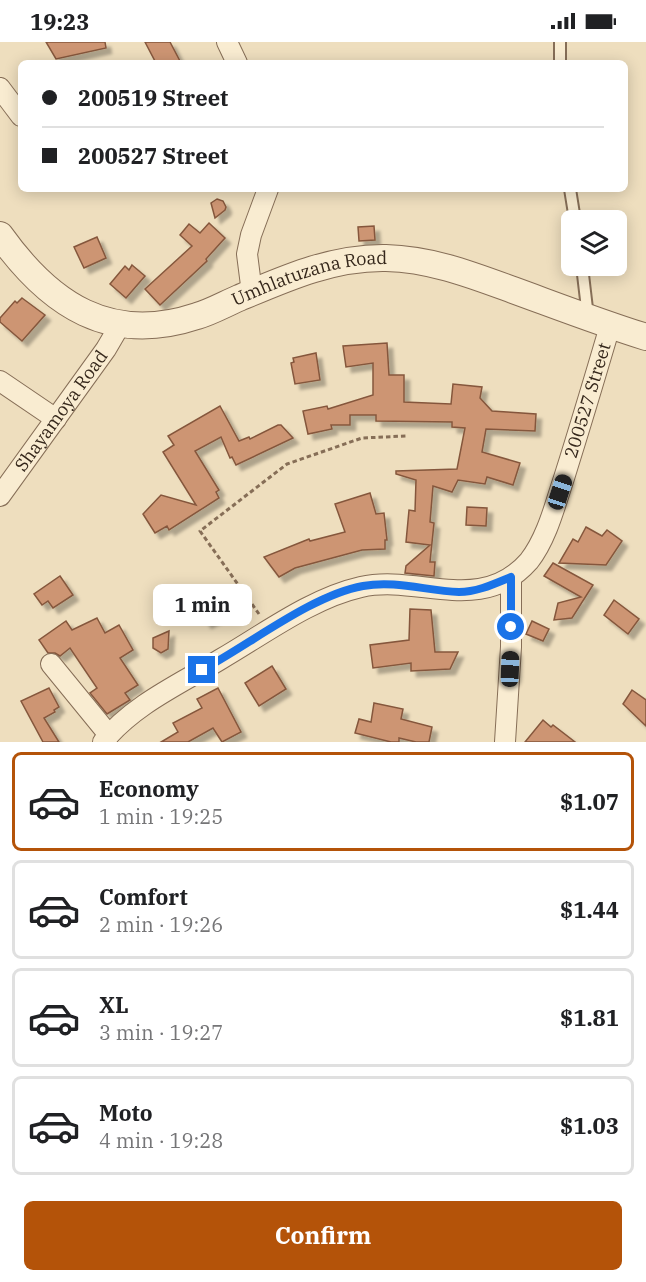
<!DOCTYPE html>
<html lang="en">
<head>
<meta charset="utf-8">
<style>
	body { margin:0; font-family:"IBM Plex Serif",serif; background:#f6f6f6; color:#202124; height:100vh; display:flex; flex-direction:column; font-size:22px; white-space:nowrap }
	* { box-sizing:border-box; margin:0 }
	p { font-size:20px; color:#757577 }
	.icon { flex:none; width:33px; height:33px; fill:none; stroke:currentColor; stroke-width:2; stroke-linecap:round; stroke-linejoin:round }
	.map { position:relative; height:700px; overflow:hidden }
	.side { display:flex; flex-direction:column; background:#fff; flex:1 }
	.side>* { flex:none }
	.hud { position:absolute; left:18px; top:18px; width:610px; height:132px; border-radius:9px; box-shadow:0 3px 15px #0003; display:grid; align-content:center; height:132px; padding:0 24px; background:#fff }
	.tools { position:absolute; left:561px; top:168px; display:grid; gap:12px }
	.tools a { display:grid; place-items:center; width:66px; height:66px; border-radius:9px; background:#fff; box-shadow:0 3px 15px #0003; font-size:30px }
	.end { position:absolute; width:27px; height:27px; margin:-14px; border:8px solid #1a73e8; background:#fff; box-shadow:0 0 0 3px #fff }
	.from { border-radius:50% }
	.bubble { position:absolute; height:42px; border-radius:9px; background:#fff; box-shadow:0 3px 15px #0003; font-size:20px; font-weight:800; line-height:42px; text-align:center }
	.car { position:absolute; width:18px; height:36px; margin:-18px -9px; border-radius:8px; box-shadow:0 0 4px 2px #0007; background:linear-gradient(#222 24%,#8ab4d8 0 40%,#222 0 76%,#8ab4d8 0 86%,#222 0) }
	.hud b { display:flex; align-items:center; gap:21px; height:57px; font-size:22px }
	.hud b+b { border-top:2px solid #e0e0e0 }
	.hud i { width:15px; height:15px; background:#202124 }
	ul { padding:10px 0 0; list-style:none }
	li { display:flex; align-items:center; gap:18px; height:99px; margin:0 12px 9px; padding:0 12px; border:3px solid #e0e0e0; border-radius:9px }
	li div { flex:1 }
	li b { display:block; font-size:22px }
	li em { font-style:normal; font-weight:800 }
	li.on { border-color:#b45309 }
	li>.icon { width:54px; height:54px; stroke-width:1.5 }
	.cta { display:flex; gap:12px; margin-top:auto; padding:12px 24px }
	.cta a { flex:1; height:69px; border-radius:9px; background:#b45309; color:#fff; font-size:24px; font-weight:800; line-height:69px; text-align:center }
	.status { display:flex; justify-content:space-between; align-items:center; height:42px; padding:0 30px; background:#fff; direction:ltr }
	.status svg { height:16px; fill:currentColor }
	.map>svg:first-child { display:block }
	.building { fill:#cd9573; stroke:#85573c; stroke-width:1.5; filter:url(#shadow) }
	.lines { fill:none; stroke-linecap:round; stroke-linejoin:round }
	.service-casing { stroke:#866e57; stroke-width:14 }
	.minor-casing { stroke:#866e57; stroke-width:22 }
	.tertiary-casing { stroke:#866e57; stroke-width:28 }
	.path { stroke:#866e57; stroke-width:3; stroke-dasharray:4.5 3; stroke-linecap:butt }
	.service { stroke:#f9ecd1; stroke-width:10 }
	.minor { stroke:#f9ecd1; stroke-width:20 }
	.tertiary { stroke:#f9ecd1; stroke-width:26 }
	.route { stroke:#1a73e8; stroke-width:8 }
	.labels { text-anchor:middle; stroke-width:4.5; stroke-linejoin:round; paint-order:stroke }
	.street-label { font-size:18px; fill:#35271b; stroke:#f5e9cd }
</style>
</head>
<body>
<div class="status"><b>19:23</b><svg viewBox="0 0 49 12"><path d="M0 12V9h3v3zM5 12V6h3v6zM10 12V3h3v9zM15 12V0h3v12zM26 1h20v11H26zM47 4h2v5h-2z"/></svg></div>
<div class="map">
<svg width="646" height="700" viewBox="0 0 646 700">
	<defs>
		<filter id="shadow"><feDropShadow dx="5.5" dy="5.5" stdDeviation="1.5" flood-color="#0004"/></filter>
	</defs>
	<rect width="100%" height="100%" fill="#eedebe"/>
	<g class="building">
		<path d="M46,0H105L106,6L56,17Z"/>
		<path d="M145,0H170L181,21H156Z"/>
		<path d="M217,157L223,159L226,165L225,168L215,176L211,161Z"/>
		<path d="M209,181L225,196L206,217L207,219L160,263L145,247L192,204L180,193L189,182L200,191Z"/>
		<path d="M374,184L375,198L359,199L358,185Z"/>
		<path d="M97,195L106,216L84,226L74,205Z"/>
		<path d="M132,223L145,234L126,256L110,242L125,224L129,228Z"/>
		<path d="M22,256L45,273L22,299L0,280V276L15,259L17,261Z"/>
		<path d="M387,301L389,333H404V360L451,362L453,342L482,345L480,356L492,369L536,372L535,389L486,387L482,410L520,421L513,443L487,435L485,442L458,438L452,450L433,444L430,480L434,481L430,520H435L434,534L405,531L406,524L430,503L406,500L409,468L415,469L416,438L396,432V429L457,427L465,386L452,385V380L376,379V373H350V383H331L332,387L308,392L303,369L327,364L328,367L373,353V321L346,325L343,304Z"/>
		<path d="M316,311L320,338L295,342L291,321L294,320L293,316Z"/>
		<path d="M220,364L239,399L249,395L250,397L278,383H281L293,396L236,423L232,415L230,416L221,395L195,409L219,448L216,450L219,456L169,488L167,484L155,491L143,472L161,453L196,463L163,410L174,403L168,394Z"/>
		<path d="M370,451L376,472L384,471L387,498H385V507L362,508L295,526L279,535L264,515L309,497L310,499L345,490L335,462Z"/>
		<path d="M467,465L487,466L486,484L466,483Z"/>
		<path d="M586,485L602,494L607,488L622,499L606,523L559,521L573,497L578,500Z"/>
		<path d="M553,521L593,543L572,576L554,578L558,561L581,555L544,534Z"/>
		<path d="M60,534L73,553L53,566L48,559L42,563L34,552Z"/>
		<path d="M214,556L223,572L206,581L197,566Z"/>
		<path d="M614,558L639,577L628,592L604,573Z"/>
		<path d="M410,567L431,568L435,610H458L450,627L411,629V621L373,626L370,603L409,598Z"/>
		<path d="M97,576L105,591L119,583L133,608L120,616L138,643L125,651L130,658L107,672L90,651L97,646L70,606L60,614L55,611H48L39,598L66,579L72,588Z"/>
		<path d="M532,579L549,587L543,599L526,592Z"/>
		<path d="M169,589L168,607L161,611L153,606V596Z"/>
		<path d="M272,624L286,647L259,664L245,641Z"/>
		<path d="M49,646L59,665L54,668L55,670L44,676L59,700H43L21,659Z"/>
		<path d="M218,646L241,690L222,700L213,686L188,700H161L178,690L173,681L202,666L197,657Z"/>
		<path d="M632,648L646,658V684L623,662Z"/>
		<path d="M374,661L403,667L401,677L432,685L429,700H416L399,696V700H391L355,691L359,677L371,680Z"/>
		<path d="M543,678L551,685L553,683L575,700H525Z"/>
	</g>
	<g class="lines">
		<g class="service-casing">
			<g id="service">
				<path d="M560,0V21"/>
				<path d="M570,147L575,178"/>
				<path d="M582,224L588,275"/>
			</g>
		</g>
		<g class="minor-casing">
			<g id="minor">
				<path d="M227,0L237,21"/>
				<path d="M0,46L21,74"/>
				<path d="M252,251L247,212L251,193L268,147"/>
				<path d="M0,339L56,377"/>
				<path id="s1" d="M0,454L106,307L120,283"/>
				<path d="M51,622L109,693"/>
				<path id="s2" d="M103,700C134,662 180,642 221,617C264,592 312,556 361,545C419,532 481,574 529,519C547,496 555,463 564,436C580,385 595,335 610,284"/>
				<path d="M505,700L511,605V535"/>
			</g>
		</g>
		<g class="tertiary-casing">
			<g id="tertiary">
				<path id="s3" d="M0,193C50,263 110,303 197,274C211,270 225,262 239,256C286,236 333,215 386,216C431,217 472,233 513,248C557,264 601,281 646,295"/>
			</g>
		</g>
		<path class="path" d="M259,572L200,489L287,422L362,396L406,394"/>
		<use href="#service" class="service"/>
		<use href="#minor" class="minor"/>
		<use href="#tertiary" class="tertiary"/>
	</g>
	<g class="lines">
		<path class="route" d="M202,628C249,603 312,553 363,544C396,538 427,549 459,550C477,550 494,542 511,535V585"/>
	</g>
	<g class="labels">
		<g class="street-label">
			<text dy="6" stroke="none"><textPath href="#s3" startOffset="351">Umhlatuzana Road</textPath></text>
			<text dy="6" stroke="none"><textPath href="#s2" startOffset="652">200527 Street</textPath></text>
			<text dy="6" stroke="none"><textPath href="#s1" startOffset="105">Shayamoya Road</textPath></text>
		</g>
	</g>
</svg>
<div class="tools">
<a><svg class="icon" aria-label="layers" viewBox="0 0 24 24"><path d="M12 4l9 5-9 5-9-5zM3 14l9 5 9-5"/></svg></a>
</div>
<i class="end from" style="left:511px;top:585px"></i>
<i class="end" style="left:202px;top:628px"></i>
<div class="bubble" style="left:153px;top:542px;width:99px">1 min</div>
<i class="car" style="left:560px;top:450px;rotate:18deg"></i>
<i class="car" style="left:510px;top:627px;rotate:2deg"></i>
<div class="hud">
<b><i class="from"></i>200519 Street</b>
<b><i></i>200527 Street</b>
</div>
</div>
<section class="side">
<ul>
<li class="on"><svg class="icon" aria-label="car" viewBox="0 0 24 24"><path d="M5 17H2v-5l4-1 3-4h7l3 4 3 1v5h-3M9 17h6M6 11h13"/><circle cx="7" cy="17" r="2"/><circle cx="17" cy="17" r="2"/></svg><div><b>Economy</b><p>1 min · 19:25</p></div><em>$1.07</em></li>
<li><svg class="icon" aria-label="car" viewBox="0 0 24 24"><path d="M5 17H2v-5l4-1 3-4h7l3 4 3 1v5h-3M9 17h6M6 11h13"/><circle cx="7" cy="17" r="2"/><circle cx="17" cy="17" r="2"/></svg><div><b>Comfort</b><p>2 min · 19:26</p></div><em>$1.44</em></li>
<li><svg class="icon" aria-label="car" viewBox="0 0 24 24"><path d="M5 17H2v-5l4-1 3-4h7l3 4 3 1v5h-3M9 17h6M6 11h13"/><circle cx="7" cy="17" r="2"/><circle cx="17" cy="17" r="2"/></svg><div><b>XL</b><p>3 min · 19:27</p></div><em>$1.81</em></li>
<li><svg class="icon" aria-label="car" viewBox="0 0 24 24"><path d="M5 17H2v-5l4-1 3-4h7l3 4 3 1v5h-3M9 17h6M6 11h13"/><circle cx="7" cy="17" r="2"/><circle cx="17" cy="17" r="2"/></svg><div><b>Moto</b><p>4 min · 19:28</p></div><em>$1.03</em></li>
</ul>
<div class="cta"><a>Confirm</a></div>
</section>
</body>
</html>
